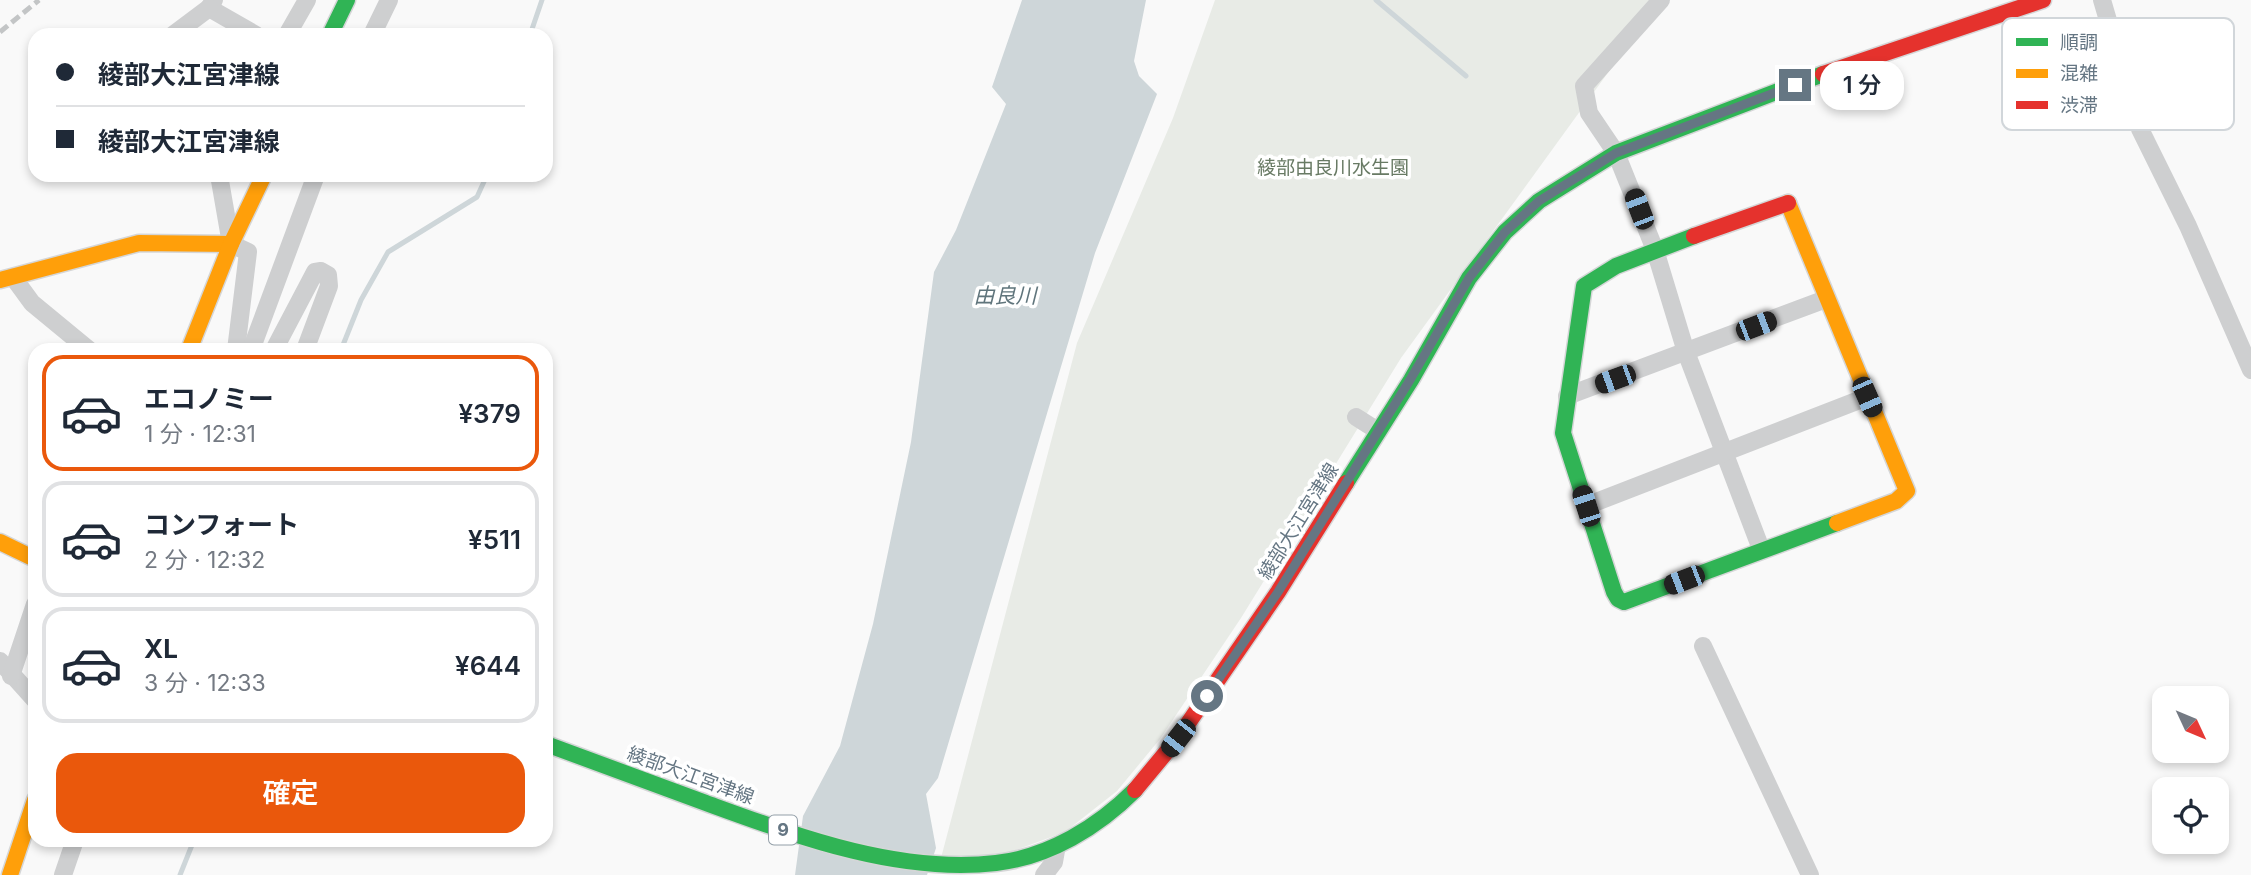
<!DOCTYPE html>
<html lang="ja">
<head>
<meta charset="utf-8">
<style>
	body { margin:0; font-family:Inter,"Noto Sans JP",sans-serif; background:#f2f2f3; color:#1f2937; height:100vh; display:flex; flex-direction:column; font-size:26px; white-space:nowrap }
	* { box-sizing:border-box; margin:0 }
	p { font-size:23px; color:#747a83 }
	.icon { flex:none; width:38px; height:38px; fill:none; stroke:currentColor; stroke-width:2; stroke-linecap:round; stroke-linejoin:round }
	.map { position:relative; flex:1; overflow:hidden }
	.drawer { position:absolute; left:28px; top:343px; width:525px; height:504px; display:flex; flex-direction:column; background:#fff; border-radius:21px; box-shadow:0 4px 10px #0003 }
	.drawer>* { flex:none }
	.guide { position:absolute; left:28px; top:28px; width:525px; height:154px; border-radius:21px; box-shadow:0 4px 10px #0003; display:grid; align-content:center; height:154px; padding:0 28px; background:#fff }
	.needle { width:46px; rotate:134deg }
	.buttons { position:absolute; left:2152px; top:686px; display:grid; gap:14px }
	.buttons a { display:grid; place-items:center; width:77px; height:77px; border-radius:14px; background:#fff; box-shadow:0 4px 10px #0003; font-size:35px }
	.end { position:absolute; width:32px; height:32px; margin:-16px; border:9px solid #657683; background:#fff; box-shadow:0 0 0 4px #fff }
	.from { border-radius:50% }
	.bubble { position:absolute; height:49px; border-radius:21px; background:#fff; box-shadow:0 4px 10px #0003; font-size:23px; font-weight:600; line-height:49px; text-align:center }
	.car { position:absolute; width:21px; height:42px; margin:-21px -10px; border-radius:9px; box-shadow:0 0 5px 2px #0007; background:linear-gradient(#222 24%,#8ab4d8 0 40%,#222 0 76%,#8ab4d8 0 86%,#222 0) }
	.guide b { display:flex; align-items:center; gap:24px; height:66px; font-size:26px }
	.guide b+b { border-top:2px solid #e0e1e3 }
	.guide i { width:18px; height:18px; background:#1f2937 }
	ul { padding:12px 0 0; list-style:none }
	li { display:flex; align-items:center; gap:21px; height:116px; margin:0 14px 10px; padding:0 14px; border:4px solid #e0e1e3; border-radius:21px }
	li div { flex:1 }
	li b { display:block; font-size:26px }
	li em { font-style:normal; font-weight:600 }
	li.selected { border-color:#ea580c }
	li>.icon { width:63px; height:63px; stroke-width:1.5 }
	.primary-button { display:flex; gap:14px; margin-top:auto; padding:14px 28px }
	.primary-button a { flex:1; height:80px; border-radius:21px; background:#ea580c; color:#fff; font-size:28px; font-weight:600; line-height:80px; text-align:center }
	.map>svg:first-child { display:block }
	.green { fill:#e8ebe6 }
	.water { fill:#ced6d9 }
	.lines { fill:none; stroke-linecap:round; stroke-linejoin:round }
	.stream { stroke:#ced6d9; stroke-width:5 }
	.fast-casing { stroke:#d5d6d7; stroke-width:19 }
	.slow-casing { stroke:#d5d6d7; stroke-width:19 }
	.jam-casing { stroke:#d5d6d7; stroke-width:19 }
	.street { stroke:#cecfd0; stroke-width:18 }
	.fast { stroke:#30b455; stroke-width:16 }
	.slow { stroke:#ff9f0a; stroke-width:16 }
	.jam { stroke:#e5322d; stroke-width:16 }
	.rail { stroke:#c3c5c6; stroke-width:5; stroke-dasharray:10 5; stroke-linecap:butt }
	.route { stroke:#657683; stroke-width:9 }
	.labels { text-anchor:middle; stroke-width:7; stroke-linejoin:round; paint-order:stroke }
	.shield { fill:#fff; stroke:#939fa8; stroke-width:2 }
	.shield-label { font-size:18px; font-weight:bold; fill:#657683 }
	.park-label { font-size:19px; fill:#687a64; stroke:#fff }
	.street-label { font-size:19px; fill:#657683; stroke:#fff }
	.water-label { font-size:21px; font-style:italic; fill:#60757c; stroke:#fff }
	.key { fill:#fff; stroke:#d1d6da; stroke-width:2 }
	.key-label { font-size:19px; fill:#657683 }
</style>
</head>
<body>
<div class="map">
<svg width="2251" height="875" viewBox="0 0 2251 875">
	<rect width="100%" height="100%" fill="#f9f9f9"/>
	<path class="green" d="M1215,0H1669L1636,34L1401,358L1241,618L1160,739L1117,791L1065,832L1002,855L941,858L1077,343L1173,118Z"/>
	<path class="water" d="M1022,0H1146L1134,61L1139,76L1157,94L1095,253L938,778L926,794L936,848L927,875H795L803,816L840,746L873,624L911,442L934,272L956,230L1006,104L992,87Z"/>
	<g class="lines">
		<g class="stream">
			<path d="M1376,0L1466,76"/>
			<path d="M530,35L542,0"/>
			<path d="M341,350L361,300L388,252L477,197L487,175"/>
			<path d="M180,875L194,840"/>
		</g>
		<g class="fast-casing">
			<g id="fast">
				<path d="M330,35L347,0"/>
				<path d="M1694,236L1616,266L1584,286L1563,433L1614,592L1618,599L1624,602L1837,523"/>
				<path d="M1346,483L1411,380L1469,278L1505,232L1539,201L1616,153L1823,74"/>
				<path d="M546,744C599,764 653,783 706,803C797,836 897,874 996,863C1049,857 1098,827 1135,790"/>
			</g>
		</g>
		<g class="slow-casing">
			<g id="slow">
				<path d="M1788,203L1907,491L1896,501L1837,523"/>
				<path d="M0,280L139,243L231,244"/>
				<path d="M189,350L231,244L264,175"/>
				<path d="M0,542L35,559"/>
				<path d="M10,875L35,800"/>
			</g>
		</g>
		<g class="jam-casing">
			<g id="jam">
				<path d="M1823,74L2043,0"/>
				<path d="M1694,236L1788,203"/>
				<path d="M1135,790L1178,738L1278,592L1346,483"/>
			</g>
		</g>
		<g class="street">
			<path d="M214,0L209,8L256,35"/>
			<path d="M1661,0L1584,86L1589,113L1616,153L1655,250L1686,352L1761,549"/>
			<path d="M2102,0L2140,129L2188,226L2251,370"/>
			<path d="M173,35L209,8"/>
			<path d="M287,35L307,0"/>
			<path d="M372,35L389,0"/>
			<path d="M219,175L231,244L248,252L236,350"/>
			<path d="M13,277L32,303L89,350"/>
			<path d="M251,350L316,175"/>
			<path d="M274,350L315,272L321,271L328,275L329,286L305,350"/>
			<path d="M1567,396L1826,299"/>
			<path d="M1356,417L1378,431"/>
			<path d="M1586,506L1867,397"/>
			<path d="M1703,646L1810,875"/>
			<path d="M0,661L35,700"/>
			<path d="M11,676L35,604"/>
			<path d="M63,875L75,840"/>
			<path d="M1044,875L1054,862L1057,845"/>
		</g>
		<use href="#fast" class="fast"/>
		<use href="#slow" class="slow"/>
		<use href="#jam" class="jam"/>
		<path class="rail" d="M0,32L39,0"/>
	</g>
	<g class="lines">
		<path class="route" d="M1207,696L1278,592L1410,380L1469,278L1505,232L1539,201L1616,153L1795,85"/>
	</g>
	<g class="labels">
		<rect class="shield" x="769" y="815.5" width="28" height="29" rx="5"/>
		<g class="shield-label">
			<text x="783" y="836">9</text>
		</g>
		<g class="park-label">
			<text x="1333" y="174">綾部由良川水生園</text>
		</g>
		<g class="street-label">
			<text transform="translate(1298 521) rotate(-58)" y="7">綾部大江宮津線</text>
			<text transform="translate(691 775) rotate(20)" y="7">綾部大江宮津線</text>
		</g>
		<g class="water-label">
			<text x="1005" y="303">由良川</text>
		</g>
	</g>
	<rect x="2002" y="18" width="232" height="112" rx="10" class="key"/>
	<rect x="2016" y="38" width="32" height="8" fill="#30b455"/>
	<rect x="2016" y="69" width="32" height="9" fill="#ff9f0a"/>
	<rect x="2016" y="101" width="32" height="8" fill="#e5322d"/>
	<g class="key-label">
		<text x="2060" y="49">順調</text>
		<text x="2060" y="80">混雑</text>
		<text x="2060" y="112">渋滞</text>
	</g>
</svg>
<div class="buttons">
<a><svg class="needle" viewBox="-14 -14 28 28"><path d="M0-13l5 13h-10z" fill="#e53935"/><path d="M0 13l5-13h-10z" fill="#747a83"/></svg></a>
<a><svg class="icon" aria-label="locate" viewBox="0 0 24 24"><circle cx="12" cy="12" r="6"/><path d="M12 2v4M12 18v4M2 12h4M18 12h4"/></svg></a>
</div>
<i class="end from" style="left:1207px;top:696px"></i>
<i class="end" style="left:1795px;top:85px"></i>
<div class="bubble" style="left:1820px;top:61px;width:84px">1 分</div>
<i class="car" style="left:1639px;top:209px;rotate:339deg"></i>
<i class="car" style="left:1756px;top:326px;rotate:69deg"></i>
<i class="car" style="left:1615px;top:379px;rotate:250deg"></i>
<i class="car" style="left:1867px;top:397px;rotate:156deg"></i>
<i class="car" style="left:1586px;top:506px;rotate:342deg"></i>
<i class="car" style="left:1684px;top:580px;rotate:249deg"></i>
<i class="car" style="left:1178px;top:738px;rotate:218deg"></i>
<div class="guide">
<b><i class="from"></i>綾部大江宮津線</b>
<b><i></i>綾部大江宮津線</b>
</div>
<section class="drawer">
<ul>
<li class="selected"><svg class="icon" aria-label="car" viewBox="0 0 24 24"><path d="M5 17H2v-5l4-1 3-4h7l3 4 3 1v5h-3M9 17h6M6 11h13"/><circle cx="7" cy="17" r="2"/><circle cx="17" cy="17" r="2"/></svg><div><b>エコノミー</b><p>1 分 · 12:31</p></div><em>¥379</em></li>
<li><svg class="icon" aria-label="car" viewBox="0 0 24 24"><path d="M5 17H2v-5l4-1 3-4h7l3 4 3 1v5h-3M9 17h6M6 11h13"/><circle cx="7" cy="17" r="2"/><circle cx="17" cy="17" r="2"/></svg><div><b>コンフォート</b><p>2 分 · 12:32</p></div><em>¥511</em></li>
<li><svg class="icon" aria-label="car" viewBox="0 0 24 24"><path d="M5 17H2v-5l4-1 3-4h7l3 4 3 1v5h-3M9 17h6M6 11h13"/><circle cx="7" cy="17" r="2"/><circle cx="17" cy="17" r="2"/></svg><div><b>XL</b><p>3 分 · 12:33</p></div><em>¥644</em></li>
</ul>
<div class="primary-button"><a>確定</a></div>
</section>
</div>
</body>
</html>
